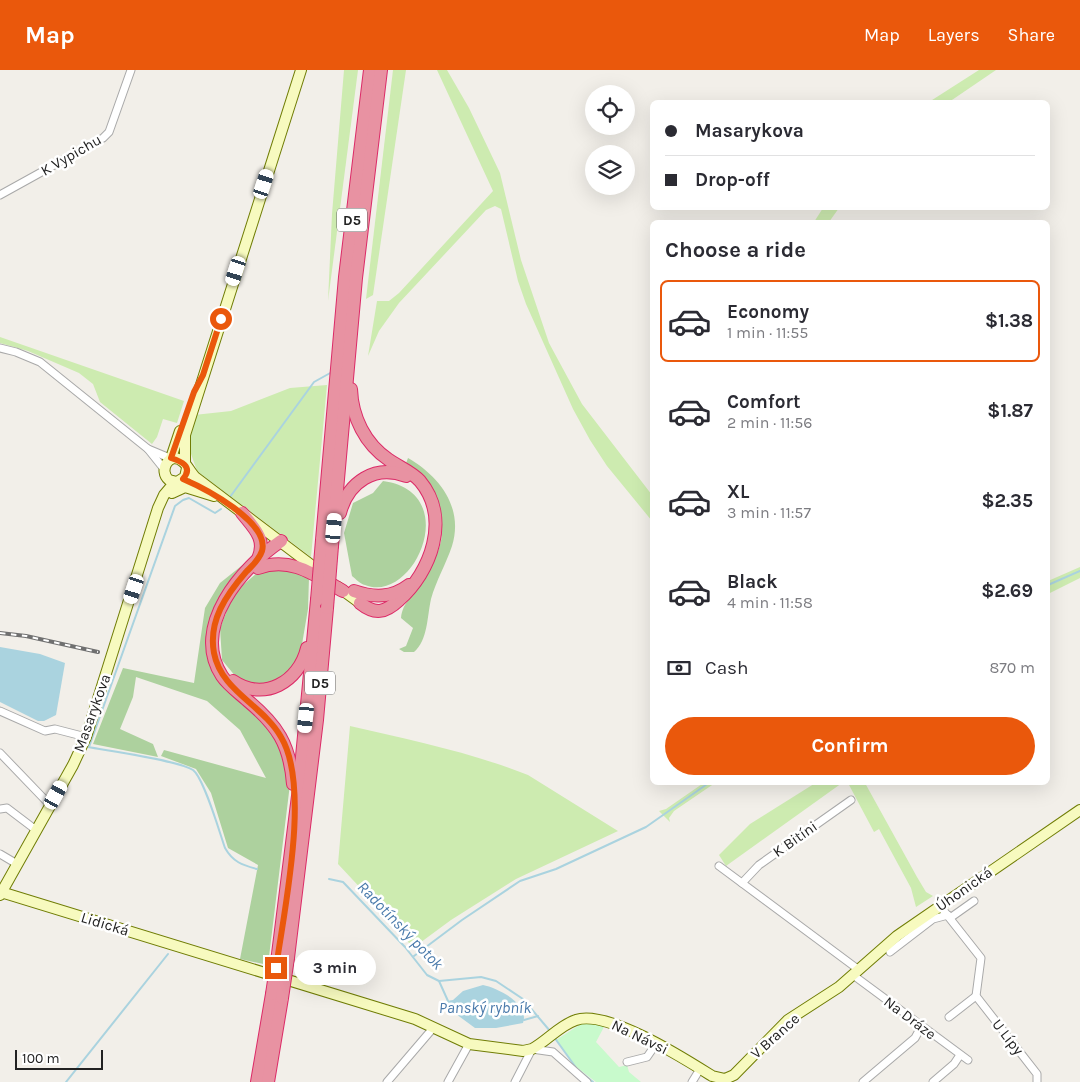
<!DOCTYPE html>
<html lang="en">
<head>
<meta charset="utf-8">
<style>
	body { margin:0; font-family:Karla,sans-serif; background:#f7f7f7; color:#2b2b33; height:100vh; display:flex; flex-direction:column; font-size:19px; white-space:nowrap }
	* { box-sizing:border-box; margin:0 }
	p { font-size:16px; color:#7c7c81 }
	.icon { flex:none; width:28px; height:28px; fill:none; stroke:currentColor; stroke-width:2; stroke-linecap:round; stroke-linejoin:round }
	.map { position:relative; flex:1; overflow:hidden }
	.drawer { position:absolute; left:650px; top:150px; width:400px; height:565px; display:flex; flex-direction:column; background:#fff; border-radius:8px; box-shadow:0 5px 20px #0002 }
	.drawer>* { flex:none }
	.banner { position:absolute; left:650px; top:30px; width:400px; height:110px; border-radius:8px; box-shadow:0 5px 20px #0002; display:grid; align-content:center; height:110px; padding:0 15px; background:#fff }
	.tools { position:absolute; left:585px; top:15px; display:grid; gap:10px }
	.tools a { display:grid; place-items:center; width:50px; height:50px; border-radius:50%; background:#fff; box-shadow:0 5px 20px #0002; font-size:25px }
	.scale { position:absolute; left:15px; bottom:12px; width:88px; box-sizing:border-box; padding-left:5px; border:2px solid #222; border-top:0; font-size:14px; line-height:18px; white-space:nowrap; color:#222; -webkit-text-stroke:4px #fff; paint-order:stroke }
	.end { position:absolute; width:22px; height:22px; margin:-11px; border:6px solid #ea580c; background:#fff; box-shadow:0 0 0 2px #fff }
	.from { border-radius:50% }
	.bubble { position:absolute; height:35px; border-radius:18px; background:#fff; box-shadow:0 5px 20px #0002; font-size:16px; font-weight:700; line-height:35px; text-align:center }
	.car { position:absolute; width:15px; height:30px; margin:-15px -8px; border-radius:6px; box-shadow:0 0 4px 1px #0007; background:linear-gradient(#fff 24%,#345 0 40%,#fff 0 76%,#345 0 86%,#fff 0) }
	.banner b { display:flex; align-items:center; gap:18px; height:48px; font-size:19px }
	.banner b+b { border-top:1px solid #e1e1e2 }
	.banner i { width:12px; height:12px; background:#2b2b33 }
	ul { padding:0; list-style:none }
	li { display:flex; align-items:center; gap:15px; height:82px; margin:0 10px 8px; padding:0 5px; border:2px solid transparent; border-radius:8px }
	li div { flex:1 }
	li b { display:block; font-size:19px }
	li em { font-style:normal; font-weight:700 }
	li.active { border-color:#ea580c }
	li>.icon { width:45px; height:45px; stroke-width:1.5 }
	h2 { padding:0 15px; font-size:22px; line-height:60px }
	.pay { display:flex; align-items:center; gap:12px; height:55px; padding:0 15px; font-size:19px }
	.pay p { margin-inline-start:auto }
	.action { display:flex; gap:10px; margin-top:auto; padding:10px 15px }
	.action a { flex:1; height:58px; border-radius:30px; background:#ea580c; color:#fff; font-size:20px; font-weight:700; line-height:58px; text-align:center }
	header { display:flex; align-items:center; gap:30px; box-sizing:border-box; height:70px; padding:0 25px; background:#ea580c; color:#fff }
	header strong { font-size:24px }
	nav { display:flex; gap:28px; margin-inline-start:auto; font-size:18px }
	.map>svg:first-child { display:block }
	.grass { fill:#cdebb0 }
	.forest { fill:#add19e }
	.park { fill:#c8facc }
	.water { fill:#aad3df }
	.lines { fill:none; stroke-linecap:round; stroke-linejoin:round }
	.stream { stroke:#aad3df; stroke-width:2 }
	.street-casing { stroke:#a9a9a9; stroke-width:9 }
	.secondary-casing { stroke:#707d05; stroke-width:12 }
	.highway-casing { stroke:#dc2a67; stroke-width:14 }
	.street { stroke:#fff; stroke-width:7 }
	.secondary { stroke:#f7fabf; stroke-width:10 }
	.highway { stroke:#e892a2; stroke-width:12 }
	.rail-casing { stroke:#707070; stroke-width:4 }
	.rail { stroke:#fff; stroke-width:2; stroke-dasharray:5.5; stroke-linecap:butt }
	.highway-bridge-casing { stroke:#dc2a67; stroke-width:14; stroke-linecap:butt }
	.highway-bridge { stroke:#e892a2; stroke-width:12 }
	.route { stroke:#ea580c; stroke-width:6 }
	.labels { text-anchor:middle; stroke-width:5; stroke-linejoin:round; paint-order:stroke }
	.shield { fill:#fff; stroke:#646464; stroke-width:1 }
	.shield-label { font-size:14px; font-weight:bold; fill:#222 }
	.street-label { font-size:15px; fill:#222; stroke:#fff }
	.water-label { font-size:16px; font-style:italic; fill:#4a7aab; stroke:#fff }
</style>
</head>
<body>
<header>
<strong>Map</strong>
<nav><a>Map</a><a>Layers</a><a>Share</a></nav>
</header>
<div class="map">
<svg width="1080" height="1012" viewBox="0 0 1080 1012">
	<rect width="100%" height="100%" fill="#f2efe9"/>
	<g class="grass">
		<path d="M344,0H358L328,231L332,144Z"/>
		<path d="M393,0H406L373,225L366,229Z"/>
		<path d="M437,0H447L469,38L500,103L521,190L549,273L582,334L652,425V451L607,396L590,370L573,339L526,234L518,211L501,139L495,136L486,140L399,233L379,261L368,286L377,231H389L399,223L493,121Z"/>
		<path d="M979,0H996L949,32H929Z"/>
		<path d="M823,138H839L829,152H814Z"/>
		<path d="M0,267L184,331L177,353L163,349L157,367L152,374L100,332L93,314L79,303L28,281L0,273Z"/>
		<path d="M327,315L311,487L197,401L189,378L194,345L231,341L290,318Z"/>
		<path d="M1080,497V508L1048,524V511Z"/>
		<path d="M350,656C410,670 470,682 528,705L618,761L516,809L451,850L413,878L394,854L338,794Z"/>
		<path d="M705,712L715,713L674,741L669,748L670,752L659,741L666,739Z"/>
		<path d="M817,712L842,713L726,796L719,785L750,754Z"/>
		<path d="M848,713H865L917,807L926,822L933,826L916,837L911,818L879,759L874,762Z"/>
	</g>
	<g class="forest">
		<path d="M408,388C439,406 464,437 452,476C446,494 436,511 431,529C427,547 428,570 414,582H404L399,579L406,576L413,558L401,548C403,531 413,527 422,513C430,500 446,472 441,456C436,441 414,411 405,396Z"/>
		<path d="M383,411C464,422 414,535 365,515C360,514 356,509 352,506L344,463L353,433L373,423Z"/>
		<path d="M250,492L213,539L207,570L209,586L272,659L284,679L290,714L268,895L240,889L258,795L228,778L211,723L196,699L161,686L164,680L266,708L240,660L207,631L136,607L133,627L120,659L153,674L158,687L93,674L123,598L194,613L205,538L220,513L245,493Z"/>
		<path d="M281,496L309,508L308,539L299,592L280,612L257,615L236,607L222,590L220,558L234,523L257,503Z"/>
	</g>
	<path class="park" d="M596,953L605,955L596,972L619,997L627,995L629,1002L641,1012H596L575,996L556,970L581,954Z"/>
	<g class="water">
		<path d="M0,577L40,584L65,593L56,645L44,651H38L0,632Z"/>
		<path d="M483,915C498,918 530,934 523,953L496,958H475L445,936L447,931L453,930L463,921Z"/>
	</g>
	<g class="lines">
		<g class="stream">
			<path d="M230,427L314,312L332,302"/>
			<path d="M1048,515L1080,501"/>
			<path d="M88,677C110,681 177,690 193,700C204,708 220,764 225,778C233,792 242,795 257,799"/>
			<path d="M89,677L175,436L183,430L189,428L215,443L221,439"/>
			<path d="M329,809L343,812L405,877L427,905L439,911L481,907L496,911L523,929L550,961"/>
			<path d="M414,886L462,850L520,811L556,799L646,757L710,712"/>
			<path d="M439,911L448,931"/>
			<path d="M524,950L538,946"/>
			<path d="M554,967L577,999L593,1012"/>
			<path d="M66,1012L168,884"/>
		</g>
		<g class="street-casing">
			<g id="street">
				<path d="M0,125L103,68L109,62L131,0"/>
				<path d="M0,278L16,282L40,292L148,379L172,389"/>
				<path d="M148,379L164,399"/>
				<path d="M0,641L45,661L55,659L86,667"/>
				<path d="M0,683L50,735"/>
				<path d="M0,739L7,738L36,760"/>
				<path d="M0,784L17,794"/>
				<path d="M719,796L859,900"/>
				<path d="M742,813L759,795L851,730"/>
				<path d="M940,836L981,888L976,926L1037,1004V1012"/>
				<path d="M950,848L974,831"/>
				<path d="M890,882L933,849L948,845"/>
				<path d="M853,905L968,990"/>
				<path d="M949,947L976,926"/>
				<path d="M627,992L647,987L656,974"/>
				<path d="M387,1012L434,957"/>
				<path d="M448,1012L469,974"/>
				<path d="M515,1012L532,979L553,982L587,1012"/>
				<path d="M692,1012L700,999"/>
				<path d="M863,1012L915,968L921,957"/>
				<path d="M933,1012L954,994L960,985"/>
			</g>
		</g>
		<g class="secondary-casing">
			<g id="secondary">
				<path d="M171,388L180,361"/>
				<path d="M185,393V365L301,0"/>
				<path d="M187,398L185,407L177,412L169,410C158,401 169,381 182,391C187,394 190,402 195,407L323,504"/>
				<path d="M172,423L185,417L214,426"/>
				<path d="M338,517L360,533"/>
				<path d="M1,822L415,949L469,974L523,981L532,979C547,971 560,955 576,950C607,939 685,989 712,1006L725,1009L734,1005L788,950L839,917L897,866L1080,740"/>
				<path d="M0,825L73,695L86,667L158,438L164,425L175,412"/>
			</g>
		</g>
		<g class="highway-casing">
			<g id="highway">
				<path d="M351,319C352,347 365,374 389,390C399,397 412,402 420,411C451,448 431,502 399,530C385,543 375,545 360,533"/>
				<path d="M242,443C254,458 267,469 258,489"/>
				<path d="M340,443C348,412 375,394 406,406"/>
				<path d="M322,470L345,207L370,0"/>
				<path d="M281,471C242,497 190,557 222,606C228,615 238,622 247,630C277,655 290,674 293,714"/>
				<path d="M332,476L356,208L381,0"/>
				<path d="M258,498C291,486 315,505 343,521"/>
				<path d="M354,521C374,528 392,528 409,515"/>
				<path d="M233,611C264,632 299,612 307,578"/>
				<path d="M278,884L299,718L317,530"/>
				<path d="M288,888L317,650L327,538"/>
				<path d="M257,1012L272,924"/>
				<path d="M268,1012L282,928"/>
			</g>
		</g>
		<use href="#street" class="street"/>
		<use href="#secondary" class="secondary"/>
		<use href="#highway" class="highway"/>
		<g class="rail-casing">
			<path id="rail" d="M0,563L26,566L98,582"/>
		</g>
		<use href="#rail" class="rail"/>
		<g class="highway-bridge-casing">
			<g id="highway-bridge">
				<path d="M317,530L322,470"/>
				<path d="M327,538L332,476"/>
				<path d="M272,924L278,884"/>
				<path d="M282,928L288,888"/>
			</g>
		</g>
		<use href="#highway-bridge" class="highway-bridge"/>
	</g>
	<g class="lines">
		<path class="route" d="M221,249L203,305L194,322L171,388C180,391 194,396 183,409C204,418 270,452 262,481C259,490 252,496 246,502C226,525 208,551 214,583C221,621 263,635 281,667C311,717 284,840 276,898"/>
	</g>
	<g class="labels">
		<g class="shield">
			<rect x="337" y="138.5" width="30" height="23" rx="4"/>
			<rect x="305" y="601.5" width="30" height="23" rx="4"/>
		</g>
		<g class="shield-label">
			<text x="352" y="155">D5</text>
			<text x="320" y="618">D5</text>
		</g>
		<g class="street-label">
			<text transform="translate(71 85) rotate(-30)" y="5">K Vypichu</text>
			<text transform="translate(92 643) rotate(-70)" y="5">Masarykova</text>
			<text transform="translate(795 769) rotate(-35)" y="5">K Bitíni</text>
			<text transform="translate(964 819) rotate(-35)" y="5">Úhonická</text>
			<text transform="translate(105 854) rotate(17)" y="5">Lidická</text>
			<text transform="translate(910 948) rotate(37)" y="5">Na Dráze</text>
			<text transform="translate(775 966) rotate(-42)" y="5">V Brance</text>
			<text transform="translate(640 967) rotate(26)" y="5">Na Návsi</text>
			<text transform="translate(1008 967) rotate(52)" y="5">U Lípy</text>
		</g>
		<g class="water-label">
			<text transform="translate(401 855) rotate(46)" y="6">Radotínský potok</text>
			<text x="485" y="943">Panský rybník</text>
		</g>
	</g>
</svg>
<div class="tools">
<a><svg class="icon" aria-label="locate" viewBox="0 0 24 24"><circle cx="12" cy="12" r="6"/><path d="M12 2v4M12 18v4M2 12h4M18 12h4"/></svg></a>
<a><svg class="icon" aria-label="layers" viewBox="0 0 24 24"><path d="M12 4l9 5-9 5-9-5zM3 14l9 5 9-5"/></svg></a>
</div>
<div class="scale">100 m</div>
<i class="end from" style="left:221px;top:249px"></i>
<i class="end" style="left:276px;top:898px"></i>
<div class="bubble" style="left:294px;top:880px;width:82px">3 min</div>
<i class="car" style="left:264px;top:114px;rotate:18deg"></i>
<i class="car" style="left:236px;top:201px;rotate:198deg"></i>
<i class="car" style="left:334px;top:458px;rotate:5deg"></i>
<i class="car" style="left:134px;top:519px;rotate:198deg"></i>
<i class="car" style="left:306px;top:648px;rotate:186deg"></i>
<i class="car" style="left:56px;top:725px;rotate:29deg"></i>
<div class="banner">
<b><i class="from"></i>Masarykova</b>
<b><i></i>Drop-off</b>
</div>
<section class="drawer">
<h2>Choose a ride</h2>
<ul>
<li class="active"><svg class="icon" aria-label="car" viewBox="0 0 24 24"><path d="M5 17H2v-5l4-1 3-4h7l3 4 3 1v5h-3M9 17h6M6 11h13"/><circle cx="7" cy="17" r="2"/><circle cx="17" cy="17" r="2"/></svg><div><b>Economy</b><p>1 min · 11:55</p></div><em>$1.38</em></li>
<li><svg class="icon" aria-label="car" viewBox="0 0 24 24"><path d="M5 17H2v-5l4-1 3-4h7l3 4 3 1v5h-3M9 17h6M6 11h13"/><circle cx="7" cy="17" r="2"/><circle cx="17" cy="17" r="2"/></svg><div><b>Comfort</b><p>2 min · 11:56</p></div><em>$1.87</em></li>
<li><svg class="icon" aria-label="car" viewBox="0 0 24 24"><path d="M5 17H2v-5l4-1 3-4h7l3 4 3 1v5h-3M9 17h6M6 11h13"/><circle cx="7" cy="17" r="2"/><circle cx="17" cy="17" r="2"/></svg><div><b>XL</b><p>3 min · 11:57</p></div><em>$2.35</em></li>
<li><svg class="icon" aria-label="car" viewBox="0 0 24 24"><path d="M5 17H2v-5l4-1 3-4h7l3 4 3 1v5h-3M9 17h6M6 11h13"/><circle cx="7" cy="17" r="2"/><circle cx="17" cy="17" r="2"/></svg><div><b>Black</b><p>4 min · 11:58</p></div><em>$2.69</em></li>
</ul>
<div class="pay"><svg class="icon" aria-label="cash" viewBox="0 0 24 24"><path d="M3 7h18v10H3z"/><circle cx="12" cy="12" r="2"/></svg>Cash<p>870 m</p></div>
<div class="action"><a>Confirm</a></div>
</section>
</div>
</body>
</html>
